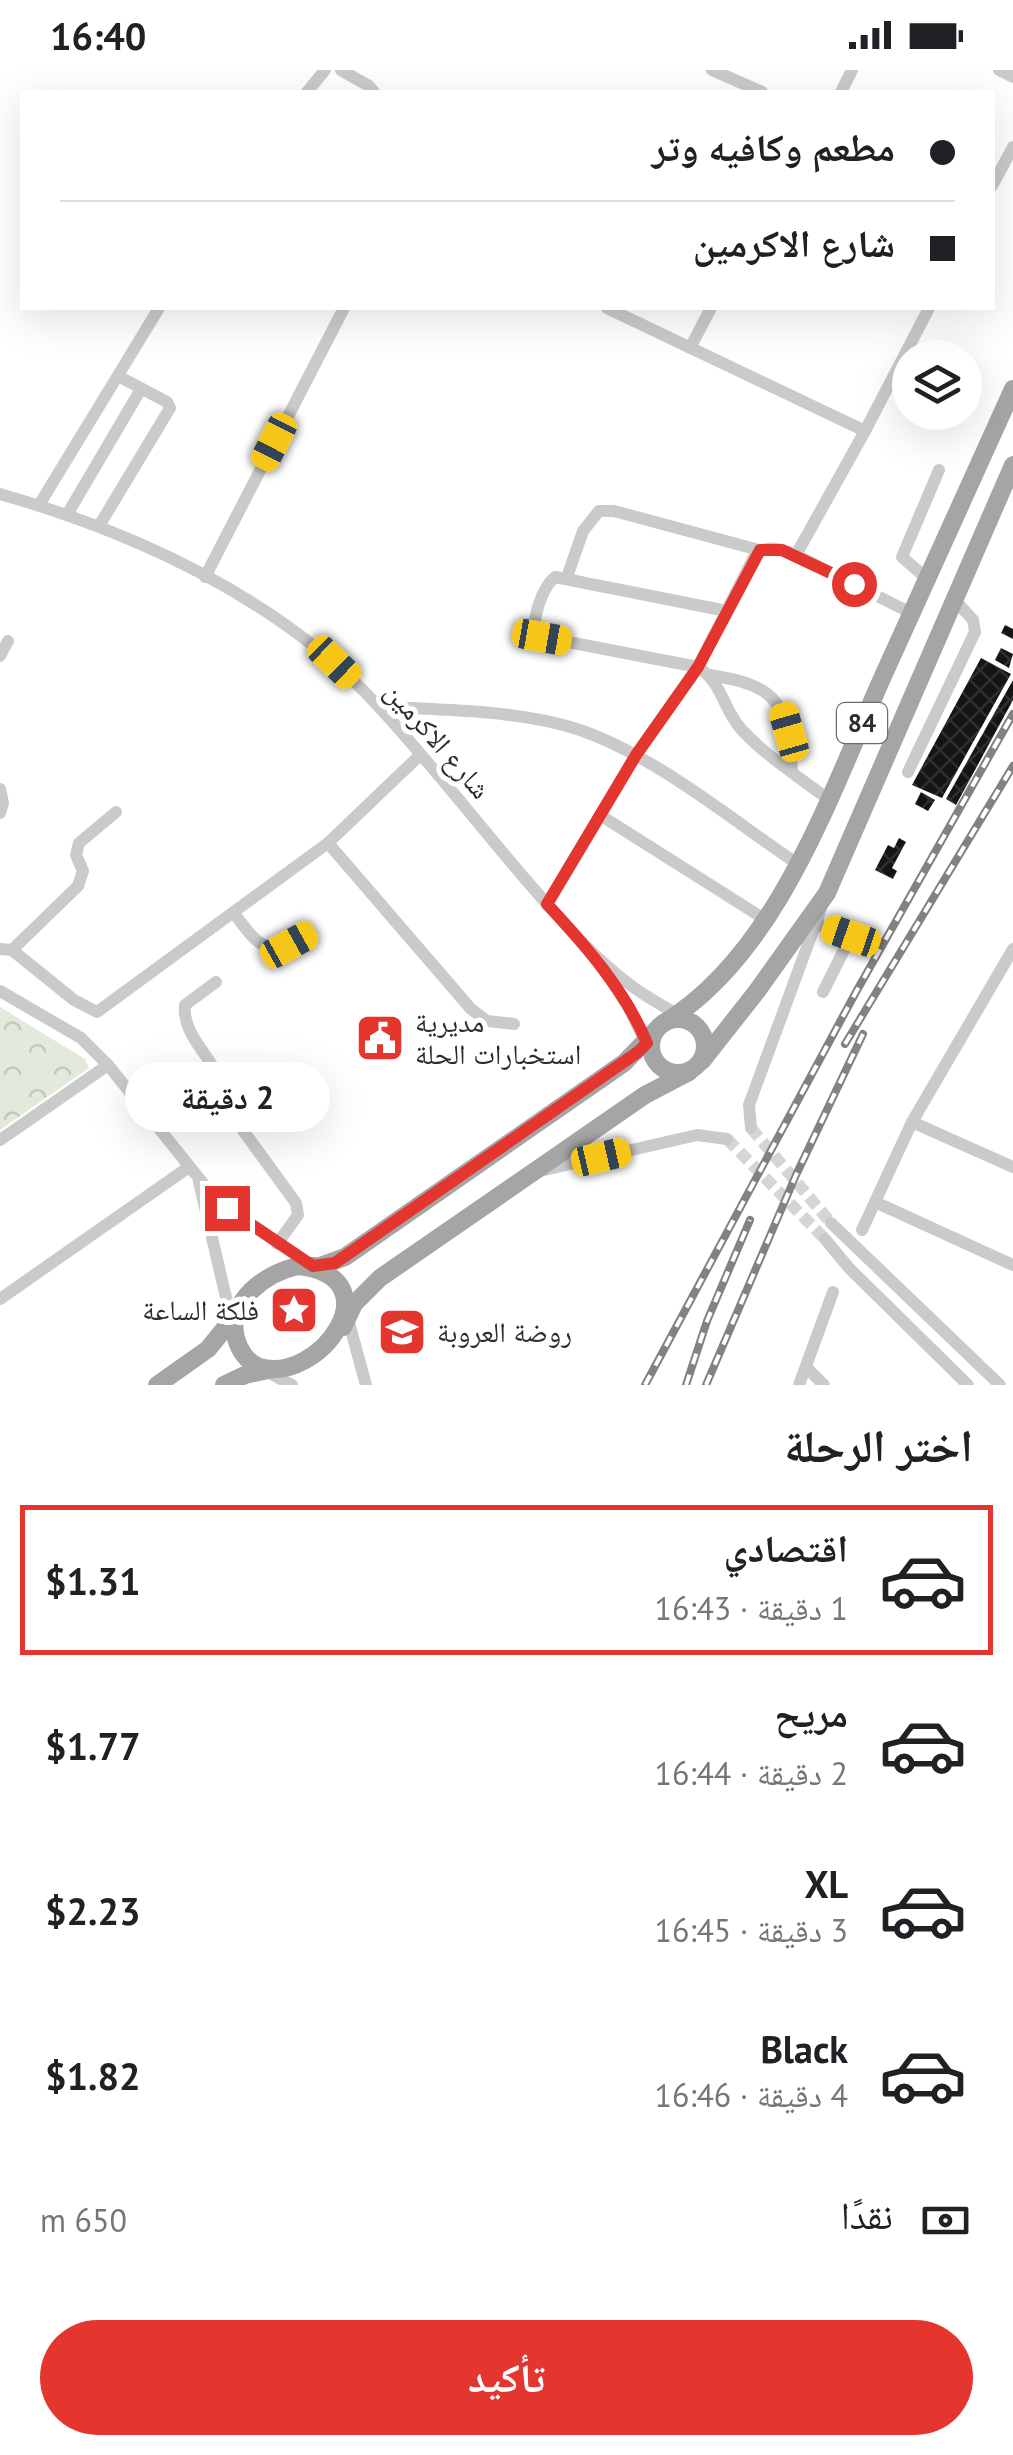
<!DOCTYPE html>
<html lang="ar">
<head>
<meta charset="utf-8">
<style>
	body { margin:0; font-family:"PT Sans","Noto Naskh Arabic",sans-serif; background:#f2f2f2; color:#202124; direction:rtl; height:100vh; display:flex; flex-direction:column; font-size:38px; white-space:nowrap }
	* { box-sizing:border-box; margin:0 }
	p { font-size:32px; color:#757577 }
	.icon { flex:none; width:55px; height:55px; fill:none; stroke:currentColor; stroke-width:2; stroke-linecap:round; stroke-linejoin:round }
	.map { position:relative; height:1315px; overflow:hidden; direction:ltr }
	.panel { display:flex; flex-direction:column; background:#fff; flex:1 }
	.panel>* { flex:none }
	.hud { position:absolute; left:20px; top:20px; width:975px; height:220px; border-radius:0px; box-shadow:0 10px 40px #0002; direction:rtl; display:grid; align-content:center; height:220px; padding:0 40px; background:#fff }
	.controls { position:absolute; left:892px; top:270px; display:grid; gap:20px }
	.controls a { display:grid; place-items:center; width:90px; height:90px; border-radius:50%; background:#fff; box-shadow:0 10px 40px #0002; font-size:50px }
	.end { position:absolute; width:45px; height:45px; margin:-22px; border:12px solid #e4352f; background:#fff; box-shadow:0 0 0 5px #fff }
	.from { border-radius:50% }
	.bubble { position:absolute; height:70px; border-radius:35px; background:#fff; box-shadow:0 10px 40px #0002; font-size:32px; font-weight:800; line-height:70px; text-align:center; direction:rtl }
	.car { position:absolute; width:30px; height:60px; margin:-30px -15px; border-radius:12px; box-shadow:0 0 8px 2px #0007; background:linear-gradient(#f5c518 24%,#345 0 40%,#f5c518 0 76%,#345 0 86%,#f5c518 0) }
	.hud b { display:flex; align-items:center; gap:35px; height:95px; font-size:38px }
	.hud b+b { border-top:2px solid #e0e0e0 }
	.hud i { width:25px; height:25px; background:#202124 }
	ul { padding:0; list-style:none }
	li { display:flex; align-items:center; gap:30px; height:150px; margin:0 20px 15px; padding:0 20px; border:5px solid transparent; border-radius:0px }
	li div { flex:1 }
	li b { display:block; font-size:38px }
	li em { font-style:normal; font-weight:800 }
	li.active { border-color:#e4352f }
	li>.icon { width:90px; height:90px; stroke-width:1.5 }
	h2 { padding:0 40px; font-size:45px; line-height:120px }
	.pay { display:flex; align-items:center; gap:25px; height:110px; padding:0 40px; font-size:38px }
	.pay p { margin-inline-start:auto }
	.primary-button { display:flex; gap:20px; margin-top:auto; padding:20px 40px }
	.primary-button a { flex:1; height:115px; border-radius:60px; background:#e4352f; color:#fff; font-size:40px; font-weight:800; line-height:115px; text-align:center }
	.status { display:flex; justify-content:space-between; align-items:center; height:70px; padding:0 50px; background:#fff; direction:ltr }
	.status svg { height:28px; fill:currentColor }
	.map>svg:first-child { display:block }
	.park { fill:url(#park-crowns) }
	.building { fill:url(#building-cross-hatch) }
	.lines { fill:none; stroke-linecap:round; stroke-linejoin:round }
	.minor-tunnel { stroke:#d5d5d5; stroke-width:12; stroke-dasharray:12 6; stroke-linecap:butt }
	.minor { stroke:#cacaca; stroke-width:12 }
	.major { stroke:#a5a5a5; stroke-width:18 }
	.rail-casing { stroke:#828282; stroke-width:8 }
	.rail { stroke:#fff; stroke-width:4; stroke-dasharray:11; stroke-linecap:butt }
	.route { stroke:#e4352f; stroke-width:12 }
	.labels { text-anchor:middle; stroke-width:10; stroke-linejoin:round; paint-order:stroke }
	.shield { fill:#fff; stroke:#6c6c6c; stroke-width:2.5 }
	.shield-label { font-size:25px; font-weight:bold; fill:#2d2d2d }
	.street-label { font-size:28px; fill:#2d2d2d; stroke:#fff }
	.poi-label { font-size:28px; fill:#2d2d2d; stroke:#fff; text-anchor:start }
</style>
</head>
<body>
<div class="status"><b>16:40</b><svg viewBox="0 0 49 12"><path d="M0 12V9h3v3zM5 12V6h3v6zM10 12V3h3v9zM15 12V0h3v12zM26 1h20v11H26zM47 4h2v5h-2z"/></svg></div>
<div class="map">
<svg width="1013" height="1315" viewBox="0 0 1013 1315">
	<defs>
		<pattern id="park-crowns" width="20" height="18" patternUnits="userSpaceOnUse" patternTransform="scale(2.5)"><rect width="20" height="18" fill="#e2ebdb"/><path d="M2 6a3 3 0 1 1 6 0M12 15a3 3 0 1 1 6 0" fill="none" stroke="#c2cabc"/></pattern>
		<pattern id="building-cross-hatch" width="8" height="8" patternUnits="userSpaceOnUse" patternTransform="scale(2.5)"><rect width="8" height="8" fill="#141414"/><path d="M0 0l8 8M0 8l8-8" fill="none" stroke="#2e2e2e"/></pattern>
	</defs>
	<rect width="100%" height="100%" fill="#fff"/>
	<path class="park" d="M0,937L85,989L89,998L0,1060Z"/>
	<g class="building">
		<path d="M1005,555L1013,559V569L1001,563Z"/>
		<path d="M1001,578L1013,584L1009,598L995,590Z"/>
		<path d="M981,588L1011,604L942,728L912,715Z"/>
		<path d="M1013,610V630L956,735L946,729Z"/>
		<path d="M921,722L935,730L928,741L915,734Z"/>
		<path d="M899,768L906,772L892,798L897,801L893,809L875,800L888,775L894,778Z"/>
	</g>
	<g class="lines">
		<g class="minor-tunnel">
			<path d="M751,1058L831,1153"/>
			<path d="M727,1069L825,1169"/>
		</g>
		<g class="minor">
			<path d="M341,0L369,16L374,22"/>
			<path d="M712,0L762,22"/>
			<path d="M999,0L1013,7"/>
			<path d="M307,22L325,0"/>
			<path d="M841,22L852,0"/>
			<path d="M992,116L1013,77"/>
			<path d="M607,238L865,361L796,485L911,543"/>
			<path d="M690,278L711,238"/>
			<path d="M865,361L929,238"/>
			<path d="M0,424C137,463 282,530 379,637C430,692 477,753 526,810C559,848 592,887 633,917C651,930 672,941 691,952"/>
			<path d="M39,435L159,238"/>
			<path d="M68,443L141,319"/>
			<path d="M99,456L170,338L167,332L118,306"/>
			<path d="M205,507L344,238"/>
			<path d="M567,507L583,461L599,441H614L759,480"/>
			<path d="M926,508L902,487L939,400"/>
			<path d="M727,541L555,507C542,518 533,546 535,563L542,567L698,597C723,613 723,640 742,660C767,687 799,707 828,729"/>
			<path d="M0,586L8,571"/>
			<path d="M710,605C781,616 786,634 792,701"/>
			<path d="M379,636C444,641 514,639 577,659C653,684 732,750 799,795"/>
			<path d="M908,702L975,562L973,550L953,528"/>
			<path d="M0,719L3,733L0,743"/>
			<path d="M600,745L766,850"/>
			<path d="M328,773L471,939L487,951L514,954"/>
			<path d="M547,835L636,685L698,597L754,487C765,473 781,479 796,485"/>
			<path d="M234,843C261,880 267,887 310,863"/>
			<path d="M816,854L851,866L823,922"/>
			<path d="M0,879L12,880L74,930L97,942L328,773L419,686"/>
			<path d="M12,880L78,816L83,801L76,785L79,773L116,742"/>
			<path d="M603,898L628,936L652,986"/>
			<path d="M216,912L185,935C181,973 229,996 223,1033L296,1133L298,1145L277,1174"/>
			<path d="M0,921L81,968L108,995L210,1122L227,1138L309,1194"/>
			<path d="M912,1052L1013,1097"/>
			<path d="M751,1058L749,1035L821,839"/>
			<path d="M0,1070L108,995"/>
			<path d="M540,1101L697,1065L727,1069"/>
			<path d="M199,1112L232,1253"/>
			<path d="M875,1132L1013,1195"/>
			<path d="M831,1153L1000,1315"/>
			<path d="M862,1160L912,1052L1013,879"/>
			<path d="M825,1169L849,1198L968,1315"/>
			<path d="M0,1229L189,1097"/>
			<path d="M347,1245L366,1315"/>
			<path d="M806,1297L824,1315"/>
			<path d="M262,1299L292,1315"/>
			<path d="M799,1315L833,1222"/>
		</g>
		<g class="major">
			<circle cx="678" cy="976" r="27"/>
			<path d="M664,953C779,883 831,721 884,604C927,509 970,414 1013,319"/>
			<path d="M702,991L757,921L827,823L1013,395"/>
			<path d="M298,1196H320L345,1187L624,993L657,959"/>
			<path d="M298,1196C396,1207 320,1315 259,1297C247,1292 239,1280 236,1268C226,1231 266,1203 298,1196Z"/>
			<path d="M343,1257L354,1234L380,1208L645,1025L689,1002"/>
			<path d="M157,1315L208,1279L234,1247"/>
			<path d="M224,1315L245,1305L268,1300"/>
		</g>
		<g class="rail-casing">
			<g id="rail">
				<path d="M845,974L1013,696"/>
				<path d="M645,1315L856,922L1013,644"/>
				<path d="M686,1315L707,1251L750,1150"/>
				<path d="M706,1315L796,1105L863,964"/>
			</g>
		</g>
		<use href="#rail" class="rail"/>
	</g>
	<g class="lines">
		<path class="route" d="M227,1138L313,1196L335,1193L638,982L647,973C624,919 586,876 547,834L636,685L698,597L760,480H782L854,514"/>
	</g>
	<defs>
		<g id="civic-square" transform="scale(2.5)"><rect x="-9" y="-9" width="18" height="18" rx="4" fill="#e4352f" stroke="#fff"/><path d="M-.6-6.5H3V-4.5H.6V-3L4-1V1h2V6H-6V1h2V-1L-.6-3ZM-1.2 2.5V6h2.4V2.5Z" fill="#fff"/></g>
		<g id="sight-square" transform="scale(2.5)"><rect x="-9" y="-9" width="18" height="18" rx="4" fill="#e4352f" stroke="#fff"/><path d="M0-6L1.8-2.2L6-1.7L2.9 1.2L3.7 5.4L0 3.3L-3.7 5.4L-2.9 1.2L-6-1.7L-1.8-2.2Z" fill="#fff"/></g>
		<g id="school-square" transform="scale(2.5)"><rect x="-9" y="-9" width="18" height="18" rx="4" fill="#e4352f" stroke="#fff"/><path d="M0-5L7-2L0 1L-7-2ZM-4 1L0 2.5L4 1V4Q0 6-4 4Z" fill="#fff"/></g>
	</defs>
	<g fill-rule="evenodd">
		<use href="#civic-square" x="380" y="968"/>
		<use href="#sight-square" x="294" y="1240"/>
		<use href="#school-square" x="402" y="1262"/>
	</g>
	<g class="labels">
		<rect class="shield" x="837" y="633" width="50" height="40" rx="8"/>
		<g class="shield-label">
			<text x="862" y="662">84</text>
		</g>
		<g class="street-label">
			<text transform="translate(438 670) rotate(49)" y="10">شارع الاكرمين</text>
		</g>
		<g class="poi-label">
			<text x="415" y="962">مديرية<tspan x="415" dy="32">استخبارات الحلة</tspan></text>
			<text x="259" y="1250" text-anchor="end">فلكة الساعة</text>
			<text x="437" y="1272">روضة العروبة</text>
		</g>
	</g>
</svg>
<div class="controls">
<a><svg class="icon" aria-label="layers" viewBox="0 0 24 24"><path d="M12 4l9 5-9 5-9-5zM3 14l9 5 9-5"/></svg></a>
</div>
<i class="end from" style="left:854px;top:514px"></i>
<i class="end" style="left:227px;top:1138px"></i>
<div class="bubble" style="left:125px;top:992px;width:205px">2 دقيقة</div>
<i class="car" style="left:274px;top:372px;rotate:207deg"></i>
<i class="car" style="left:542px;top:567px;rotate:100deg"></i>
<i class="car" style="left:334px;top:592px;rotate:134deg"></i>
<i class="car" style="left:789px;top:662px;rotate:344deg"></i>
<i class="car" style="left:851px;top:866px;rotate:289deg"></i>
<i class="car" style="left:289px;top:875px;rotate:61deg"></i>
<i class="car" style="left:601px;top:1087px;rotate:77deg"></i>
<div class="hud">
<b><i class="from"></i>مطعم وكافيه وتر</b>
<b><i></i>شارع الاكرمين</b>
</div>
</div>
<section class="panel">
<h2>اختر الرحلة</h2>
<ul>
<li class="active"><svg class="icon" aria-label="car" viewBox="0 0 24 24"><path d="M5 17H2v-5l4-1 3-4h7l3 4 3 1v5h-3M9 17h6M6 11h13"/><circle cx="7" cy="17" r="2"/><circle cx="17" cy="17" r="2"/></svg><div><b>اقتصادي</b><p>1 دقيقة · 16:43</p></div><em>$1.31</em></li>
<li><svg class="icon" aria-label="car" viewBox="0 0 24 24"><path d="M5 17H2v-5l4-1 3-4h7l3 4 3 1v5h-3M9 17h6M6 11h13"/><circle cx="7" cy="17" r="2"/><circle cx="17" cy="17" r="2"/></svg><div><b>مريح</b><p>2 دقيقة · 16:44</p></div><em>$1.77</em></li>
<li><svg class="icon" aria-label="car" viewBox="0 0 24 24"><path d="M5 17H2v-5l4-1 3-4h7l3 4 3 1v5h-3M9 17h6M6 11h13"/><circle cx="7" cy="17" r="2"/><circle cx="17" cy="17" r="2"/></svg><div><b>XL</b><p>3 دقيقة · 16:45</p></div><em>$2.23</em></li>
<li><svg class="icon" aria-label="car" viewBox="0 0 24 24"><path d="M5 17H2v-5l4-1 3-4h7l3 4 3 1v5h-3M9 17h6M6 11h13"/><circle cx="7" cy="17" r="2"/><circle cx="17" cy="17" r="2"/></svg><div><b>Black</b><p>4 دقيقة · 16:46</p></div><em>$1.82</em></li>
</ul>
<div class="pay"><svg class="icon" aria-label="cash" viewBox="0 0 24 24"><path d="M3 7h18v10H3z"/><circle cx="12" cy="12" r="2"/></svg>نقدًا<p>650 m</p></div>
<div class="primary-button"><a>تأكيد</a></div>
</section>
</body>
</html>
